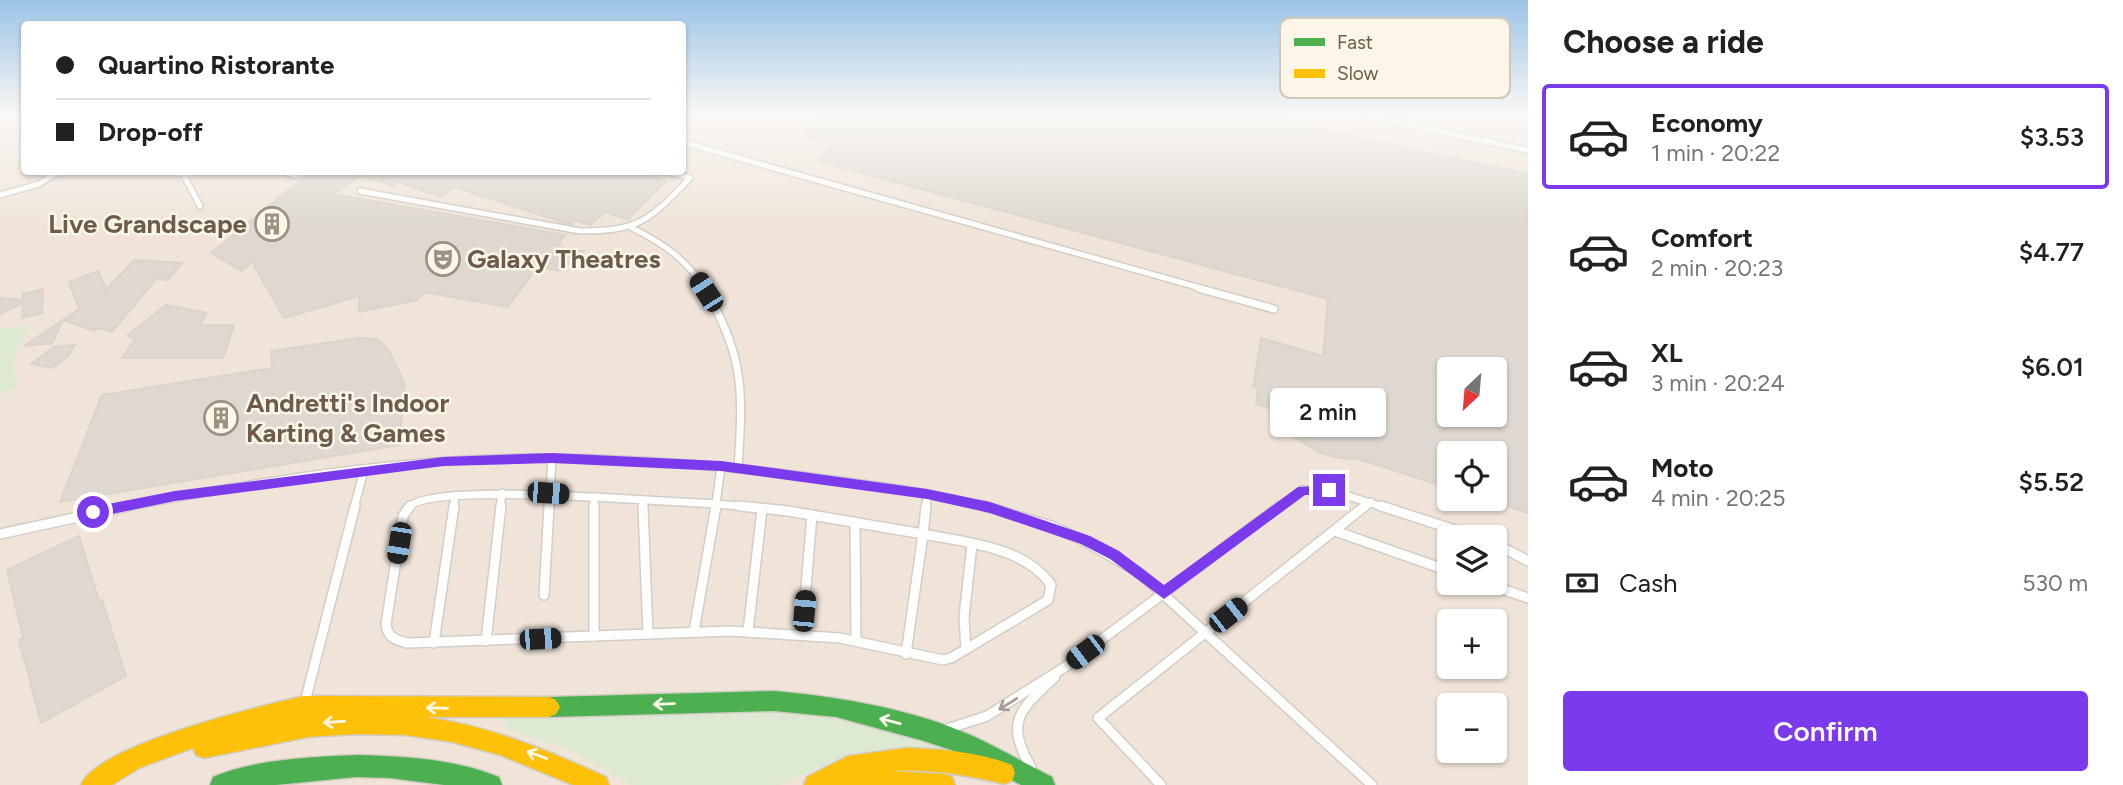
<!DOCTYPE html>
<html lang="en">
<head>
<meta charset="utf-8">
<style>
	body { margin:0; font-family:Figtree,sans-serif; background:#f2f2f2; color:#202124; height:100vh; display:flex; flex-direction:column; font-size:26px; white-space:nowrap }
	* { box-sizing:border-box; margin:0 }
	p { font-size:23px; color:#757577 }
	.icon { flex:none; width:38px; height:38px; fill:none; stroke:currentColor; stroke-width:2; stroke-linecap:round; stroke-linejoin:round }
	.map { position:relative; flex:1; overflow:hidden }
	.details { display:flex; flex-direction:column; background:#fff; width:595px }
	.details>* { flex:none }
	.banner { position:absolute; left:21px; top:21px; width:665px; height:154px; border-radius:7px; box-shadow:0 2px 5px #0004; display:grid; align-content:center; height:154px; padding:0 35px; background:#fff }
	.needle { width:46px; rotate:206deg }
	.controls { position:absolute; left:1437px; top:357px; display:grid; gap:14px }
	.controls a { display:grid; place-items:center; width:70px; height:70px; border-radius:7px; background:#fff; box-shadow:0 2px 5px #0004; font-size:35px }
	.end { position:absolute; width:32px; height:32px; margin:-16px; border:9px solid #7c3aed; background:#fff; box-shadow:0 0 0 4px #fff }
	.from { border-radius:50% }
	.bubble { position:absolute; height:49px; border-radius:7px; background:#fff; box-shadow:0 2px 5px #0004; font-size:23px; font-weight:600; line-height:49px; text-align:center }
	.car { position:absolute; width:21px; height:42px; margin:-21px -10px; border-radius:9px; box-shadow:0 0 5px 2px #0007; background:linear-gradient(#222 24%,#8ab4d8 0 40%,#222 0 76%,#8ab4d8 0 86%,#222 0) }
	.banner b { display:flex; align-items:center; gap:24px; height:66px; font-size:26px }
	.banner b+b { border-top:2px solid #e0e0e0 }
	.banner i { width:18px; height:18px; background:#202124 }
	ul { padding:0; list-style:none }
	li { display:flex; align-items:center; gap:21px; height:105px; margin:0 14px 10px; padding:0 21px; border:4px solid transparent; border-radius:7px }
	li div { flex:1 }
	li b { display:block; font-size:26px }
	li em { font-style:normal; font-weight:600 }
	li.selected { border-color:#7c3aed }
	li>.icon { width:63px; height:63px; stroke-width:1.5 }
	h2 { padding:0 35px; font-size:32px; line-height:84px }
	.pay { display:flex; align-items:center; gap:18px; height:77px; padding:0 35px; font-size:26px }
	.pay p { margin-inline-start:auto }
	.button { display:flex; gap:14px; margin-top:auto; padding:14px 35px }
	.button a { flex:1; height:80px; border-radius:7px; background:#7c3aed; color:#fff; font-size:28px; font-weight:600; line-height:80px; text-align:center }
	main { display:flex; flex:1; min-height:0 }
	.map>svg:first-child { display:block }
	.commercial { fill:#f0e4d9; fill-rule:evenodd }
	.green { fill:#dee9d4 }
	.building { fill:#ded8d0; stroke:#dbd4cb; stroke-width:2; fill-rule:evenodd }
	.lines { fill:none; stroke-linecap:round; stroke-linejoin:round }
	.lane-far2-casing { stroke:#d2cdc7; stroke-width:8 }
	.lane-far1-casing { stroke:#d2cdc7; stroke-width:10 }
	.lane-casing { stroke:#d2cdc7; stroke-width:12 }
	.fast-casing { stroke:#d1ccc3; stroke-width:3 }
	.slow-casing { stroke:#d1ccc3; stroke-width:3 }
	.lane-far2 { stroke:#fdfdfc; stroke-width:5 }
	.lane-far1 { stroke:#fdfdfc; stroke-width:7 }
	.lane { stroke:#fdfdfc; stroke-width:9 }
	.fast { fill:#4caf50; fill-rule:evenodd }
	.slow { fill:#ffc107; fill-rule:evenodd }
	.oneway { stroke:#fcf6e8 }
	.oneway2 { stroke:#a79c93 }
	.route { fill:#7c3aed }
	.labels { text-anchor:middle; stroke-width:5; stroke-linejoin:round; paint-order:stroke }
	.poi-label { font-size:26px; font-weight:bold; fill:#6d5c4d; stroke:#fcf6e8; text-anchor:start }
	.key { fill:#fcf6e8; stroke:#d1c8ba; stroke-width:2 }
	.key-label { font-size:19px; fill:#6d5c4d }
</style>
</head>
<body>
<main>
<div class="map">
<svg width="1528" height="785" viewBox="0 0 1528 785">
	<rect width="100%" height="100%" fill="#f3f0e8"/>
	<path class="commercial" d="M0,116H24V172H682L683,116H1528V785H0ZM1449,369H1494V415H1449ZM1449,453H1494V499H1449ZM1449,537H1494V583H1449ZM1449,621H1494V667H1449ZM1449,705H1494V751H1449Z"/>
	<g class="green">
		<path d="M32,326C16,346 10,362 18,386L0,395V328Z"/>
		<path d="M805,711L940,745L938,752L818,769L780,785H631L570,750L505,728L510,713Z"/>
	</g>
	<g class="building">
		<path d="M824,116H1258L1528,174V513L1494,502V453H1449V488L1358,459L1340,458L1321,453L1287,433L1277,421L1272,409L1256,404L1258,388L1253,387L1261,338L1323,356L1328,299L817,161L832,144L805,137ZM1449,369H1494V415H1449Z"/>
		<path d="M311,172H633L666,181L628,219L605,212L590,225L575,220L572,224L566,223L454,187L441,197L397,182L392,186L361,176L333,194L565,235L557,246L584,251L560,271L537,267L508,307L424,292L417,300L359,312V296L284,318L252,262L242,271L211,253Z"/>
		<path d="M134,260L182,263L168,280L156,279L112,332L99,328L94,331L63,320L52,343L24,346L79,309L69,282L98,271L106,290Z"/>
		<path d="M43,289L42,313L22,318L23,303L0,314V298L23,300V294Z"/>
		<path d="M166,305L207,313L200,325H234L223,358H122L135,339L127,336Z"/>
		<path d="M359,338L377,339L389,350L405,385L399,445L60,502L102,395L272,368L271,351Z"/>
		<path d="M75,345L68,356L53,368L31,364L54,347Z"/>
		<path d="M79,536L99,601L102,600L126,676L41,723L19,640L23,638L7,570Z"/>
	</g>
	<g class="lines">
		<g class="lane-far2-casing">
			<g id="lane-far2">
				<path d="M1365,116L1528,150"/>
				<path d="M682,142L1204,289"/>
				<path d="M182,172L200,206"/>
				<path d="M284,172L296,176"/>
				<path d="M360,191L580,231C641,231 649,220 690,178L670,172"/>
				<path d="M0,195L39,184L58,172"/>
				<path d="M632,228C663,243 687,260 705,289"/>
			</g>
		</g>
		<g class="lane-far1-casing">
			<g id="lane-far1">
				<path d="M704,288C745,355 743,393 738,468"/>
				<path d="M1198,288L1274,309"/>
				<path d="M721,466L716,504L758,508"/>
				<path d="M594,497L716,504L715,508"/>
				<path d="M643,500V508"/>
				<path d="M120,508C251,483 385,460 519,458C614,457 709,464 803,476C866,484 930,492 991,508"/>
				<path d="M354,508L364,470"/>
				<path d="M408,508C423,487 564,496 594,497V508"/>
				<path d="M453,508L455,496"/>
				<path d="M500,508L502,493"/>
				<path d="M549,508L552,458"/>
				<path d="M926,508L927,494"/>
				<path d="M1278,508L1302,490H1329L1386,508"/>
				<path d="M1363,508L1371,502"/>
			</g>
		</g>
		<g class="lane-casing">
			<g id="lane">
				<path d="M410,506L403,516L386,624C388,638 394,639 407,643L594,636"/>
				<path d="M594,506V636"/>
				<path d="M643,506L648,634"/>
				<path d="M740,506L788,511L923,534L906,654"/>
				<path d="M984,506L1051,526L1081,539L1140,573L1372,785"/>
				<path d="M1381,506L1477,537"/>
				<path d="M855,522L856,640"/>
				<path d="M1335,531L1449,571"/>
				<path d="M0,534L129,506"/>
				<path d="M1494,543L1528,561"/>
				<path d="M1484,583L1528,598"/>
				<path d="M544,595L549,506"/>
				<path d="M694,631L716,506"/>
				<path d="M748,632L762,509"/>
				<path d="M802,635L812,515"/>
				<path d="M594,636L731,631L840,638L943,660L951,658L1048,600L1051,585C1026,547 964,542 923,534L926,506"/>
				<path d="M486,641L501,506"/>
				<path d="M434,643L454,506"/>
				<path d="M966,649L964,617L972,545"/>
				<path d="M305,702L355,506"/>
				<path d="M947,729L987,716L1065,667L1280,506"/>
				<path d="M1031,767C1003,721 1022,708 1055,677"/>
				<path d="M1161,785L1098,718L1365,506"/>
			</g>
		</g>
		<g class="fast-casing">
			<g id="fast">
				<path d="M774,691C841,697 913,709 975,737C1001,749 1026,764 1052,777L1055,785H1021L963,754L924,741L836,717L774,711L549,717L542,714L538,707L542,700L549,697Z"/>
				<path d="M356,755C403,756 455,759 499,777L502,785H444L389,778L356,777L276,785H210L213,777C256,759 310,757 356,755Z"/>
			</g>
		</g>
		<g class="slow-casing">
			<g id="slow">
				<path d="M304,696L549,697L556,700L560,707L556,714L549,717H425C490,726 547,750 606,777L609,785H573L500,755L452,742L405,735L357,734L308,737L204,758L196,755L193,748L139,768L112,785H81C97,745 261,706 304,696Z"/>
				<path d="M906,748C941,749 979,752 1012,765L1015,773L1012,781L1004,784C967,775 931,769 892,771L944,774L952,777L955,785H804L807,777L848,756Z"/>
			</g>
		</g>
		<use href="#lane-far2" class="lane-far2"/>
		<use href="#lane-far1" class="lane-far1"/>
		<use href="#lane" class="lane"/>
		<use href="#fast" class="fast"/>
		<use href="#slow" class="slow"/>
	</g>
	<defs><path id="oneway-shaft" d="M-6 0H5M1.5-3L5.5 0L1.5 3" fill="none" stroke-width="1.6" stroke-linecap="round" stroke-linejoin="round" transform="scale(1.75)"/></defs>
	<g class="oneway">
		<use href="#oneway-shaft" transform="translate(664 704) rotate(178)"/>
		<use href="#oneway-shaft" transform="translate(437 708) rotate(-178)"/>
		<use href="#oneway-shaft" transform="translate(890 721) rotate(-166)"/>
		<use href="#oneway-shaft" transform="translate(334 722) rotate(176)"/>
		<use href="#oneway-shaft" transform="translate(537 755) rotate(-160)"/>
	</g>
	<use class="oneway2" href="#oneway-shaft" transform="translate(1008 704) rotate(148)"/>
	<linearGradient id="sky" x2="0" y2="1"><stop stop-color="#9cc4e6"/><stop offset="0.51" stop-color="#faf8f5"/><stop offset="1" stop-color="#faf8f5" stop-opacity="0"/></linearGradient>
	<rect width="1528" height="226" fill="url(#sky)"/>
	<path class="route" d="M552,453L721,461L927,489L990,502L1090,536L1119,551L1164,585L1298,487L1329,485L1336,490L1329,495H1305L1164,599L1110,559L1081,544L990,513L927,499L721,471L552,463L443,466L175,501L93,518L86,512L93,507L175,491L443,457Z"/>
	<defs>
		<g id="building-ring" transform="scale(1.75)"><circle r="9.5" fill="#fcf6e8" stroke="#9c9083" stroke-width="1.5"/><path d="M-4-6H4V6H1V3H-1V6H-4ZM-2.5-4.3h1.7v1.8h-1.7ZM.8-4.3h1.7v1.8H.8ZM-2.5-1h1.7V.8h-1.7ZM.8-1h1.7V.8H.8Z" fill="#9c9083"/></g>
		<g id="theatre-ring" transform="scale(1.75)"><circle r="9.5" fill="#fcf6e8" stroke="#9c9083" stroke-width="1.5"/><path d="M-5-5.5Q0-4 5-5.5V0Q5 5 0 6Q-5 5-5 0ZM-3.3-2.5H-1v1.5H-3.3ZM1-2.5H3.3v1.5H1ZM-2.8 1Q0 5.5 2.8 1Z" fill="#9c9083"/></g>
	</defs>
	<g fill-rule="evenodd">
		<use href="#building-ring" x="272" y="224"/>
		<use href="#theatre-ring" x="443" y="259"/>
		<use href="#building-ring" x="221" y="418"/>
	</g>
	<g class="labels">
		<g class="poi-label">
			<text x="247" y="233" text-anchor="end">Live Grandscape</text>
			<text x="467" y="268">Galaxy Theatres</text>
			<text x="246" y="412">Andretti's Indoor<tspan x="246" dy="30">Karting &amp; Games</tspan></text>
		</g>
	</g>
	<rect x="1280" y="18" width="230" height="80" rx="10" class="key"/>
	<rect x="1294" y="38" width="31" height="8" fill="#4caf50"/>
	<rect x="1294" y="69" width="31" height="9" fill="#ffc107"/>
	<g class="key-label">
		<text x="1337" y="49">Fast</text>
		<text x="1337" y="80">Slow</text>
	</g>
</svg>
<div class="controls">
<a><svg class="needle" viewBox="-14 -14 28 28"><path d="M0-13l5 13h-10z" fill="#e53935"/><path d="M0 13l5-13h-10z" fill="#757577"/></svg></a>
<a><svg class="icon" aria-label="locate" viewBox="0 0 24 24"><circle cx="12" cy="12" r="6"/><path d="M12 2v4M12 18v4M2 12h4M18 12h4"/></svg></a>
<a><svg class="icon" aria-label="layers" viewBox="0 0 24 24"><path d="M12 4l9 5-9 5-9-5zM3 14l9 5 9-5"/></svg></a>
<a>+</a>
<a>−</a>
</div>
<i class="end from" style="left:93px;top:512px"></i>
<i class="end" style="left:1329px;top:490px"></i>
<div class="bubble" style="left:1270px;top:388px;width:116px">2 min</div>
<i class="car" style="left:706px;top:292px;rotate:327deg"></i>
<i class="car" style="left:548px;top:493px;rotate:94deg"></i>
<i class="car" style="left:399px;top:543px;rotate:189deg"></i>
<i class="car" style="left:804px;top:611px;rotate:5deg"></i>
<i class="car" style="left:1228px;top:615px;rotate:52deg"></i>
<i class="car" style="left:540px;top:639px;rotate:87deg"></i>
<i class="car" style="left:1085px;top:652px;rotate:233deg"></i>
<div class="banner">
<b><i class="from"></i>Quartino Ristorante</b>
<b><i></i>Drop-off</b>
</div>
</div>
<section class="details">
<h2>Choose a ride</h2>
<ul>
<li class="selected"><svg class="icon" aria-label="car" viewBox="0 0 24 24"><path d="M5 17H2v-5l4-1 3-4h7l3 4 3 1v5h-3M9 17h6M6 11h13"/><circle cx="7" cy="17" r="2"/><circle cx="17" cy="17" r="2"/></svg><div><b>Economy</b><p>1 min · 20:22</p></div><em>$3.53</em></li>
<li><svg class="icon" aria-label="car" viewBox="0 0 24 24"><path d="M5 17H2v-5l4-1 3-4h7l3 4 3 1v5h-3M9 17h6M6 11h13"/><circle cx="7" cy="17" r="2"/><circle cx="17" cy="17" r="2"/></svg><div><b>Comfort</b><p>2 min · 20:23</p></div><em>$4.77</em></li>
<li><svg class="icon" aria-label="car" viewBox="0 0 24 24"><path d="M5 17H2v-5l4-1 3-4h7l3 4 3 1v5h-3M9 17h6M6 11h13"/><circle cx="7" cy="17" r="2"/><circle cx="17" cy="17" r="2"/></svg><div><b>XL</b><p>3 min · 20:24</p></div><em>$6.01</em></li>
<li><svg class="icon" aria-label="car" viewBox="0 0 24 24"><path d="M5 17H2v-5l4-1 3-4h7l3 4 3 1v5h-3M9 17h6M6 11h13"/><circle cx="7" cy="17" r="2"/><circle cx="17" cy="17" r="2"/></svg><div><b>Moto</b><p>4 min · 20:25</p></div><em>$5.52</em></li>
</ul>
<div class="pay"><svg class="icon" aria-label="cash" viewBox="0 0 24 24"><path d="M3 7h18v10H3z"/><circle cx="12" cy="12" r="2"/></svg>Cash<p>530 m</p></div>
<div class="button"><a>Confirm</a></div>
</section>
</main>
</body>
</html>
